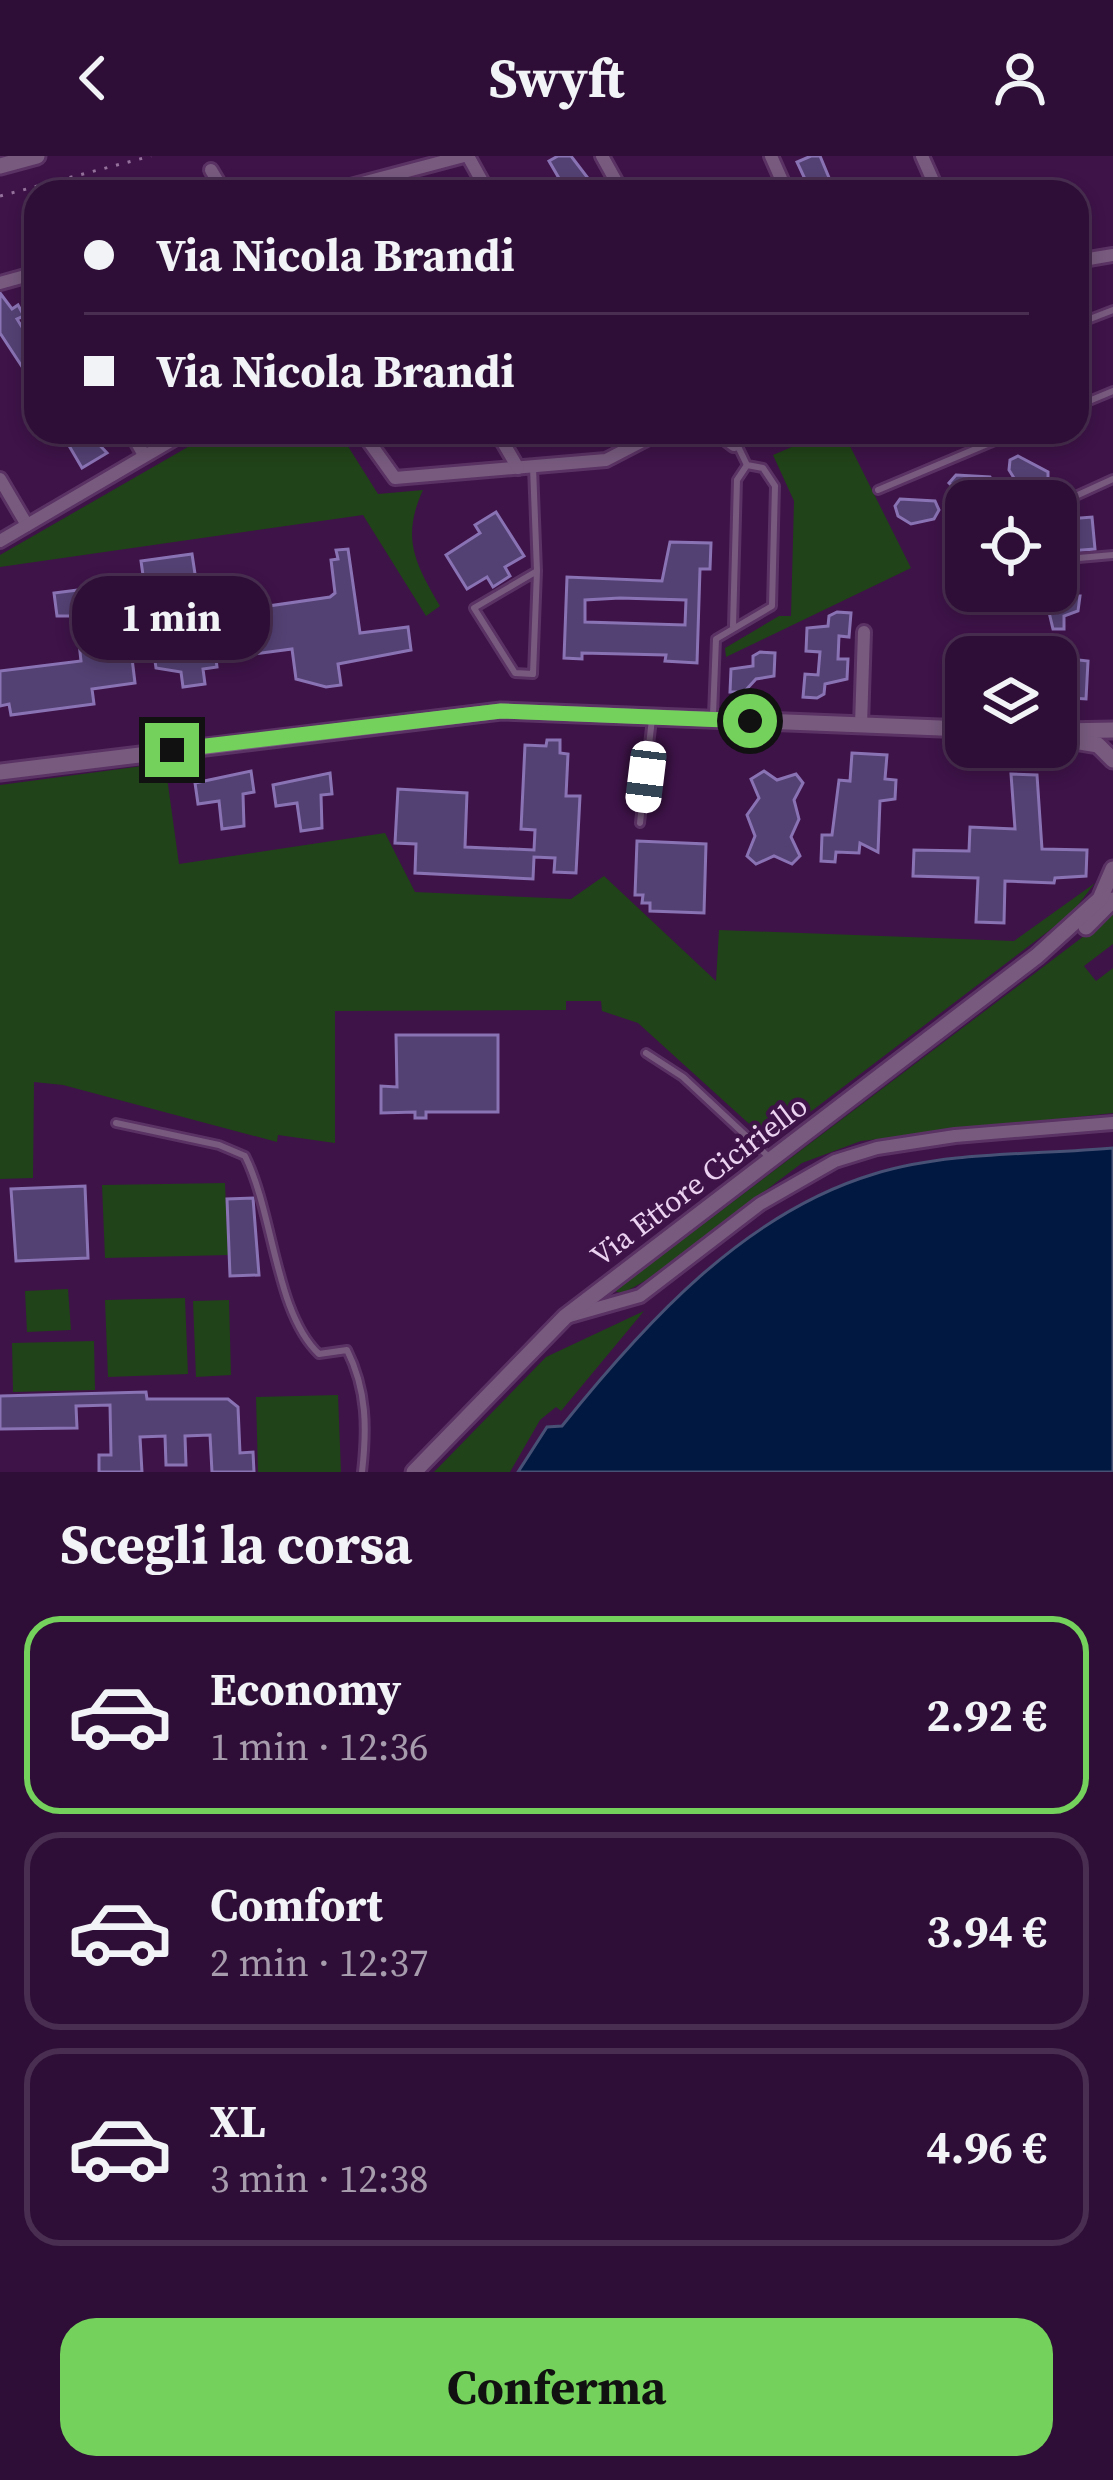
<!DOCTYPE html>
<html lang="it">
<head>
<meta charset="utf-8">
<style>
	body { margin:0; font-family:"Source Serif 4",serif; background:#3a1c42; color:#f1f3f6; height:100vh; display:flex; flex-direction:column; font-size:45px; white-space:nowrap }
	* { box-sizing:border-box; margin:0 }
	p { font-size:39px; color:#a79cad }
	.icon { flex:none; width:66px; height:66px; fill:none; stroke:currentColor; stroke-width:2; stroke-linecap:round; stroke-linejoin:round }
	.map { position:relative; height:1316px; overflow:hidden }
	.details { display:flex; flex-direction:column; background:#2e0e36; flex:1 }
	.details>* { flex:none }
	.guide { position:absolute; left:24px; top:24px; width:1065px; height:264px; border-radius:36px; box-shadow:0 6px 18px #0003,0 0 0 3px #492e51; display:grid; align-content:center; height:264px; padding:0 60px; background:#2e0e36 }
	.buttons { position:absolute; left:945px; top:324px; display:grid; gap:24px }
	.buttons a { display:grid; place-items:center; width:132px; height:132px; border-radius:24px; background:#2e0e36; box-shadow:0 6px 18px #0003,0 0 0 3px #492e51; font-size:60px }
	.end { position:absolute; width:54px; height:54px; margin:-27px; border:15px solid #74d25c; background:#111; box-shadow:0 0 0 6px #111 }
	.from { border-radius:50% }
	.bubble { position:absolute; height:84px; border-radius:36px; background:#2e0e36; box-shadow:0 6px 18px #0003,0 0 0 3px #492e51; font-size:39px; font-weight:700; line-height:84px; text-align:center }
	.car { position:absolute; width:36px; height:72px; margin:-36px -18px; border-radius:15px; box-shadow:0 0 9px 3px #0007; background:linear-gradient(#fff 24%,#345 0 40%,#fff 0 76%,#345 0 86%,#fff 0) }
	.guide b { display:flex; align-items:center; gap:42px; height:114px; font-size:45px }
	.guide b+b { border-top:3px solid #492e51 }
	.guide i { width:30px; height:30px; background:#f1f3f6 }
	ul { padding:0; list-style:none }
	li { display:flex; align-items:center; gap:36px; height:198px; margin:0 24px 18px; padding:0 36px; border:6px solid #492e51; border-radius:36px }
	li div { flex:1 }
	li b { display:block; font-size:45px }
	li em { font-style:normal; font-weight:700 }
	li.selected { border-color:#74d25c }
	li>.icon { width:108px; height:108px; stroke-width:1.5 }
	h2 { padding:0 60px; font-size:54px; line-height:144px }
	.button { display:flex; gap:24px; margin-top:auto; padding:24px 60px }
	.button a { flex:1; height:138px; border-radius:36px; background:#74d25c; color:#111; font-size:48px; font-weight:700; line-height:138px; text-align:center }
	header { display:flex; justify-content:space-between; align-items:center; height:156px; padding:0 60px; background:#2e0e36; font-size:54px; font-weight:700 }
	.map>svg:first-child { display:block }
	.green { fill:#214319 }
	.water { fill:#011840; stroke:#475075; stroke-width:3 }
	.building { fill:#534173; stroke:#8a73b4; stroke-width:3; fill-rule:evenodd }
	.lines { fill:none; stroke-linecap:round; stroke-linejoin:round }
	.service-casing { stroke:#5a3263; stroke-width:12 }
	.minor-casing { stroke:#5a3263; stroke-width:18 }
	.tertiary-casing { stroke:#5a3263; stroke-width:21 }
	.path { stroke:#94729c; stroke-width:3; stroke-dasharray:3 9; stroke-linecap:butt }
	.service { stroke:#775a7e; stroke-width:6 }
	.minor { stroke:#775a7e; stroke-width:12 }
	.tertiary { stroke:#775a7e; stroke-width:15 }
	.route { stroke:#74d25c; stroke-width:15 }
	.labels { text-anchor:middle; stroke-width:9; stroke-linejoin:round; paint-order:stroke }
	.street-label { font-size:30px; fill:#ebd2f1; stroke:#3e1348 }
</style>
</head>
<body>
<header><svg class="icon" aria-label="back" viewBox="0 0 24 24"><path d="M15 5l-7 7 7 7"/></svg>Swyft<svg class="icon" aria-label="person" viewBox="0 0 24 24"><circle cx="12" cy="8" r="4"/><path d="M4 21q1-7 8-7t8 7"/></svg></header>
<div class="map">
<svg width="1113" height="1316" viewBox="0 0 1113 1316">
	<rect width="100%" height="100%" fill="#3e1348"/>
	<g class="green">
		<path d="M214,276H339L378,338L423,334C401,382 415,407 440,450L426,460L363,359L0,411V399Z"/>
		<path d="M827,276H843L911,412L726,501L725,492L779,460H791L794,345L773,299Z"/>
		<path d="M165,607L179,708L385,677L415,736L571,743L604,720L716,825L719,774L1014,785L1095,727L1071,758L776,982L757,975L638,867L602,855L601,845H566V854L335,855V987L278,979L277,986L63,929L34,926L33,1022L0,1023V629Z"/>
		<path d="M1113,758V788L1084,810L1096,825L1113,812V957L861,985L802,1007L648,1123L622,1138L615,1135Z"/>
		<path d="M225,1027L228,1099L105,1102L102,1029Z"/>
		<path d="M68,1133L71,1174L27,1176L25,1135Z"/>
		<path d="M185,1142L188,1218L108,1221L105,1144Z"/>
		<path d="M229,1144L231,1219L196,1221L193,1145Z"/>
		<path d="M644,1155L561,1255L556,1251L540,1264L510,1316H434L546,1201Z"/>
		<path d="M94,1185L95,1234L13,1236L12,1187Z"/>
		<path d="M338,1239L341,1316H258L256,1241Z"/>
	</g>
	<path class="water" d="M1113,992V1316H518L547,1271L562,1270C644,1168 744,1057 874,1018C948,995 1036,999 1113,992Z"/>
	<g class="building">
		<path d="M558,0H571L594,30L567,36L549,5Z"/>
		<path d="M811,0H820L832,29L816,36H811L797,6Z"/>
		<path d="M0,137L12,153L18,149L24,160L17,163L32,187L36,185V232L0,177Z"/>
		<path d="M61,276H87L107,297L82,312Z"/>
		<path d="M1018,300L1048,316V326L1041,332L1017,327L1009,314L1010,304Z"/>
		<path d="M956,319L990,321L994,330L990,338L966,344L949,327Z"/>
		<path d="M900,343L935,345L939,354L934,363L911,368L898,360L895,350Z"/>
		<path d="M496,356L524,400L505,411L510,420L493,431L487,421L467,433L446,399L480,377L475,369Z"/>
		<path d="M1092,361L1095,393L1056,396V364Z"/>
		<path d="M670,386L711,387L710,413H700L697,507L665,505L666,499L582,497V503L564,502L567,421L662,425ZM620,442L686,444L685,469L585,466V444Z"/>
		<path d="M348,393L360,477L408,471L411,494L338,508L341,529L326,531L296,523L292,493L216,503L217,511L203,513L205,528L183,531L181,516L156,512L141,405L192,398L197,431L169,435L173,464L330,441L335,437L331,404L338,403L336,394Z"/>
		<path d="M1056,426H1071L1072,440H1080L1078,455L1064,460V473H1053L1048,452Z"/>
		<path d="M86,433L87,441L124,436L135,527L92,533L94,548L11,559L9,548L0,550V515L81,505L76,460H57L54,437Z"/>
		<path d="M837,456L851,457L849,481L839,480L838,503H848L847,523L825,528L824,538L817,542L803,541L805,518L818,519L820,496L806,495L807,472L828,470L829,460Z"/>
		<path d="M950,490L1005,492L1004,501H966V524L951,523L944,521Z"/>
		<path d="M760,496L775,497L774,520L756,523L744,536H730L731,513L753,510V500Z"/>
		<path d="M1070,503L1088,505L1086,543L1056,541V518L1069,519Z"/>
		<path d="M547,584H560V597L568,598L566,640H580L576,717L554,716L555,702L534,701L533,723L415,717L416,688L395,687L398,633L467,637L465,691L534,694L535,674L521,673L525,589L546,590Z"/>
		<path d="M852,597L887,599L885,623L896,624L895,643L880,645L878,696L860,687L859,697L836,696L835,706L821,705L822,679H832L839,624L850,625Z"/>
		<path d="M251,615L254,636L243,638L244,670L222,673L219,645L198,648L195,627Z"/>
		<path d="M764,615L777,624L796,618L803,627L794,644L799,663L791,681L800,700L792,708L774,700L756,708L747,700L755,680L747,659L759,642L751,623Z"/>
		<path d="M330,617L332,638L321,639L322,672L301,675L297,647L276,650L273,629Z"/>
		<path d="M1011,618L1037,619L1042,693L1087,694L1086,720L1055,722L1054,727L1005,725L1004,767L976,766L978,722L913,720L914,694L969,695L970,671L1015,673Z"/>
		<path d="M637,685L706,688L704,757L650,755V747H642L643,739H635Z"/>
		<path d="M396,879H498V956H426V962H415V956L381,957V930L397,931Z"/>
		<path d="M85,1030L88,1102L16,1105L11,1033Z"/>
		<path d="M253,1042L259,1119L230,1120L227,1043Z"/>
		<path d="M146,1236L147,1243H228L238,1251L240,1297L253,1296L254,1316H212L210,1279L185,1280L186,1309H166L165,1280L140,1281L142,1316H99V1299H111L110,1249L76,1250L77,1272L0,1273V1240Z"/>
	</g>
	<g class="lines">
		<g class="service-casing">
			<g id="service">
				<path d="M1077,168L1113,154"/>
				<path d="M1077,250L1113,235"/>
				<path d="M533,311L537,415L474,452L515,517L533,518L537,415"/>
				<path d="M878,334L1016,276"/>
				<path d="M1056,349L1113,323"/>
				<path d="M1056,404L1113,399"/>
				<path d="M733,470L737,324L747,309"/>
				<path d="M713,559L716,483L772,450L775,330L763,312L747,309L731,276"/>
				<path d="M640,667L652,563"/>
				<path d="M646,897L683,921L771,1003"/>
				<path d="M116,967L219,989L245,1000C274,1058 275,1157 319,1198L347,1194C367,1234 367,1273 362,1316"/>
			</g>
		</g>
		<g class="minor-casing">
			<g id="minor">
				<path d="M468,0L488,36"/>
				<path d="M602,0L622,36"/>
				<path d="M771,0L787,36"/>
				<path d="M922,0L938,36"/>
				<path d="M211,14L224,36"/>
				<path d="M328,36L464,0"/>
				<path d="M1077,105L1113,99"/>
				<path d="M0,127L36,117"/>
				<path d="M131,276L144,299"/>
				<path d="M362,276L395,322L606,304L660,276"/>
				<path d="M497,276L518,312"/>
				<path d="M717,276L734,289"/>
				<path d="M0,323L27,369"/>
				<path d="M0,385L186,276"/>
				<path d="M861,569L864,476"/>
				<path d="M566,1161L640,1140L760,1048L835,1005L877,992L955,980L1113,967"/>
			</g>
		</g>
		<g class="tertiary-casing">
			<g id="tertiary">
				<path d="M0,10L37,0"/>
				<path d="M1062,575L1113,574"/>
				<path d="M1056,582L1098,589L1113,604"/>
				<path d="M0,616L501,555L966,573"/>
				<path d="M1086,771L1113,744"/>
				<path d="M414,1316L565,1161L1037,800L1100,743L1113,713"/>
			</g>
		</g>
		<path class="path" d="M0,40L151,0"/>
		<use href="#service" class="service"/>
		<use href="#minor" class="minor"/>
		<use href="#tertiary" class="tertiary"/>
	</g>
	<g class="lines">
		<path class="route" d="M172,594L501,555L750,565"/>
	</g>
	<g class="labels">
		<g class="street-label">
			<text transform="translate(699 1025) rotate(-37)" y="10">Via Ettore Ciciriello</text>
		</g>
	</g>
</svg>
<div class="buttons">
<a><svg class="icon" aria-label="locate" viewBox="0 0 24 24"><circle cx="12" cy="12" r="6"/><path d="M12 2v4M12 18v4M2 12h4M18 12h4"/></svg></a>
<a><svg class="icon" aria-label="layers" viewBox="0 0 24 24"><path d="M12 4l9 5-9 5-9-5zM3 14l9 5 9-5"/></svg></a>
</div>
<i class="end from" style="left:750px;top:565px"></i>
<i class="end" style="left:172px;top:594px"></i>
<div class="bubble" style="left:72px;top:420px;width:198px">1 min</div>
<i class="car" style="left:646px;top:621px;rotate:187deg"></i>
<div class="guide">
<b><i class="from"></i>Via Nicola Brandi</b>
<b><i></i>Via Nicola Brandi</b>
</div>
</div>
<section class="details">
<h2>Scegli la corsa</h2>
<ul>
<li class="selected"><svg class="icon" aria-label="car" viewBox="0 0 24 24"><path d="M5 17H2v-5l4-1 3-4h7l3 4 3 1v5h-3M9 17h6M6 11h13"/><circle cx="7" cy="17" r="2"/><circle cx="17" cy="17" r="2"/></svg><div><b>Economy</b><p>1 min · 12:36</p></div><em>2.92 €</em></li>
<li><svg class="icon" aria-label="car" viewBox="0 0 24 24"><path d="M5 17H2v-5l4-1 3-4h7l3 4 3 1v5h-3M9 17h6M6 11h13"/><circle cx="7" cy="17" r="2"/><circle cx="17" cy="17" r="2"/></svg><div><b>Comfort</b><p>2 min · 12:37</p></div><em>3.94 €</em></li>
<li><svg class="icon" aria-label="car" viewBox="0 0 24 24"><path d="M5 17H2v-5l4-1 3-4h7l3 4 3 1v5h-3M9 17h6M6 11h13"/><circle cx="7" cy="17" r="2"/><circle cx="17" cy="17" r="2"/></svg><div><b>XL</b><p>3 min · 12:38</p></div><em>4.96 €</em></li>
</ul>
<div class="button"><a>Conferma</a></div>
</section>
</body>
</html>
